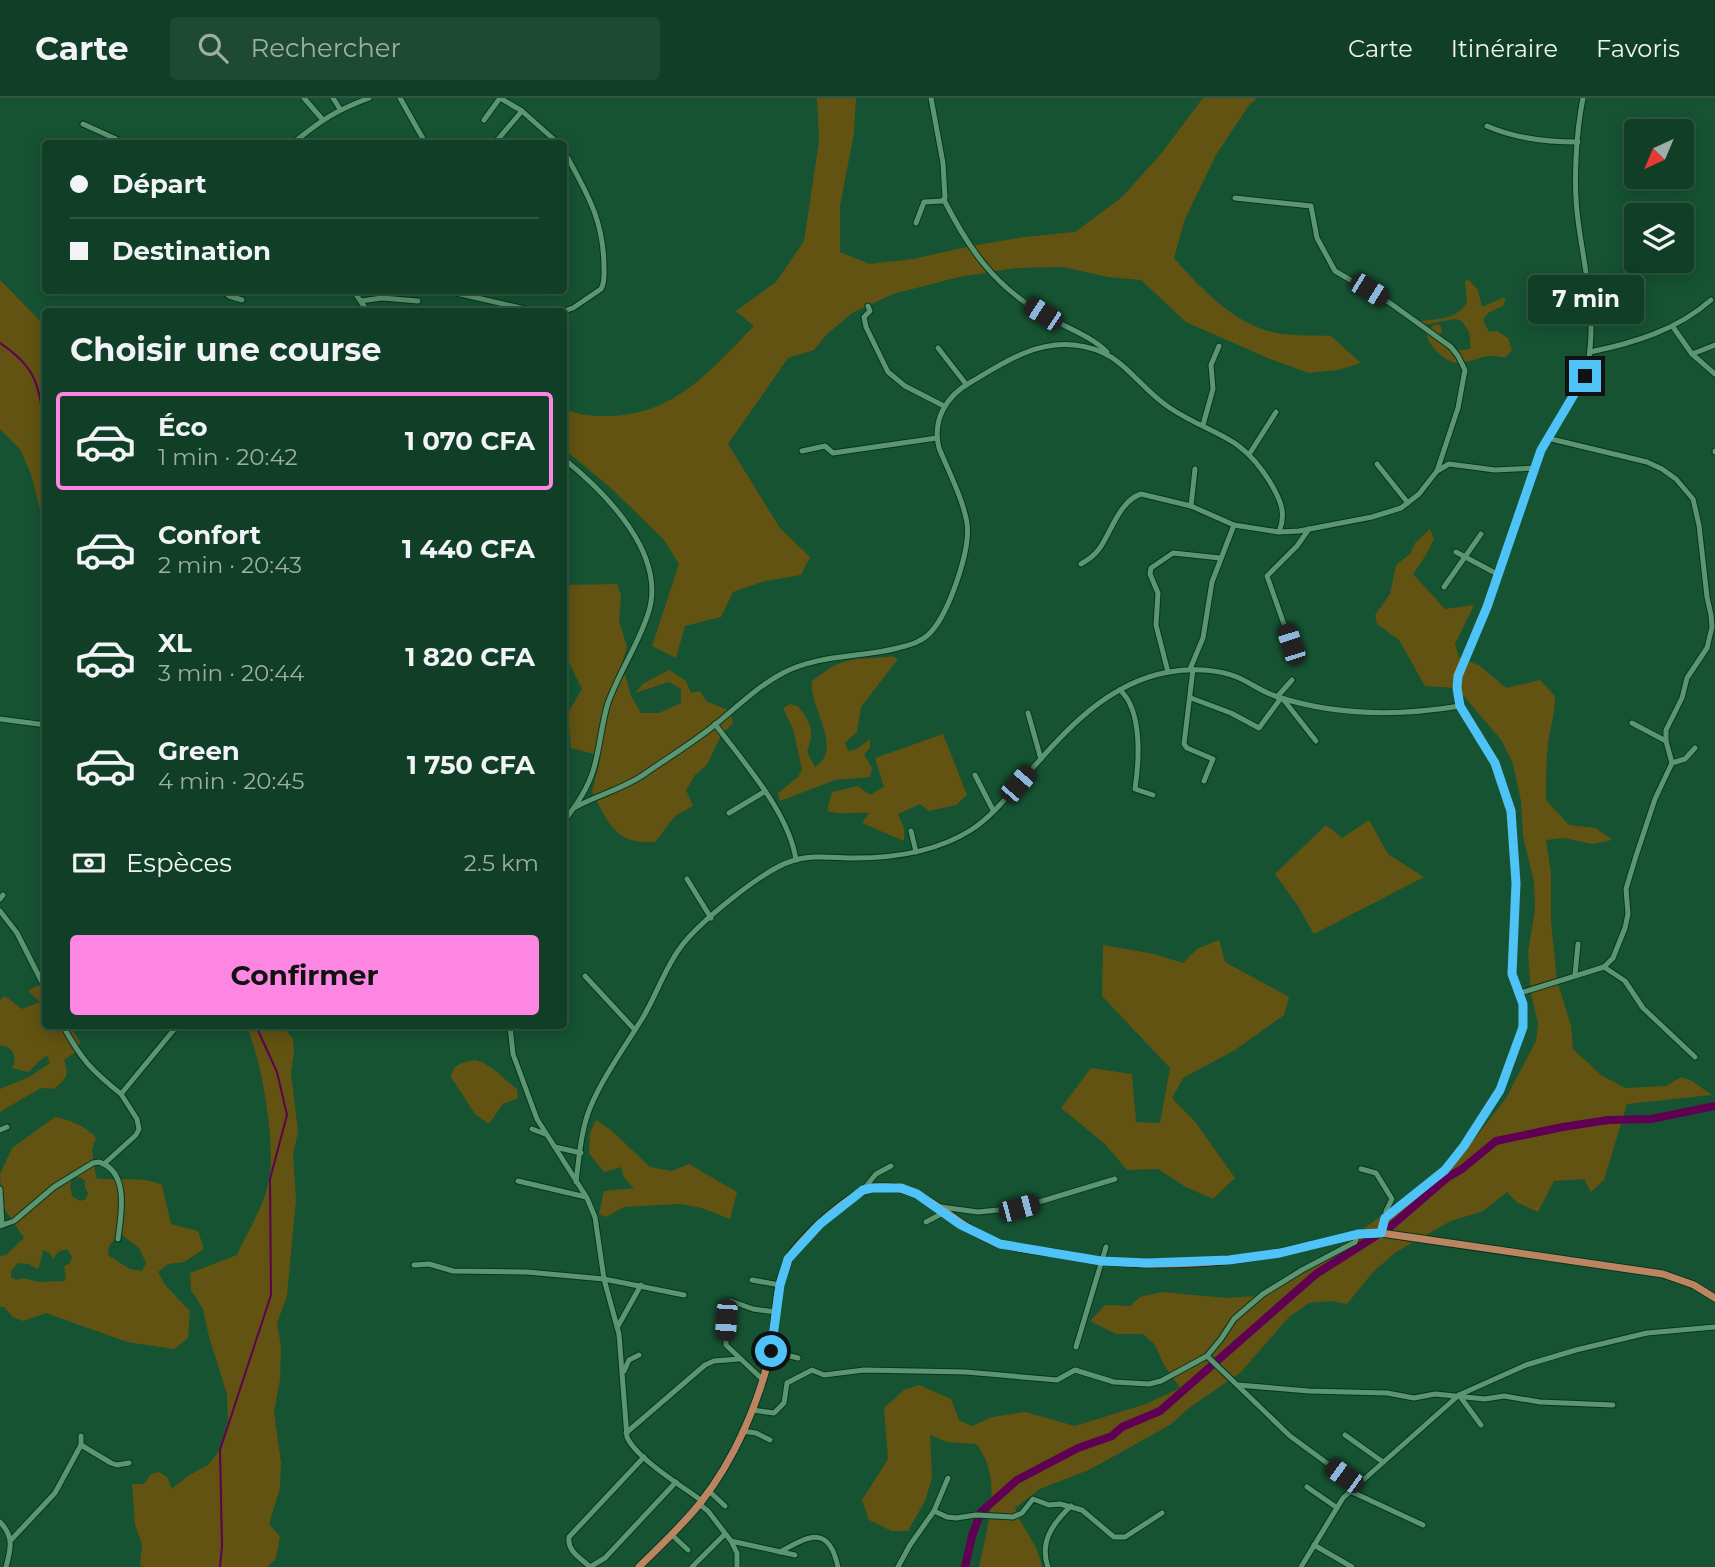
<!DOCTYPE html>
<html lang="fr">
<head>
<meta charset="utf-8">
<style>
	body { margin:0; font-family:Montserrat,sans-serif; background:#1e4932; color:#f1f3f6; height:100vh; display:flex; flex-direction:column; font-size:26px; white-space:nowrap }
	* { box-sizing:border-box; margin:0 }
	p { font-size:23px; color:#9caea7 }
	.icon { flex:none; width:38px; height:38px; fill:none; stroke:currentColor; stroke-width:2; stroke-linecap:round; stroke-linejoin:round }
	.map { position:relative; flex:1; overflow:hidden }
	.drawer { position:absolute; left:42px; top:210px; width:525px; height:721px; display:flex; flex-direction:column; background:#103e26; border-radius:7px; box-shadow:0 4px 18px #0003,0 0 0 2px #305743 }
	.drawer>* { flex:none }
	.top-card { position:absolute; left:42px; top:42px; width:525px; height:154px; border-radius:7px; box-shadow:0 4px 18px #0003,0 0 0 2px #305743; display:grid; align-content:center; height:154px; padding:0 28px; background:#103e26 }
	.needle { width:46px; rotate:224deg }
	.buttons { position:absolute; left:1624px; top:21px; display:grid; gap:14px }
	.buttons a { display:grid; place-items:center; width:70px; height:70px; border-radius:7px; background:#103e26; box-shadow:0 4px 18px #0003,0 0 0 2px #305743; font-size:35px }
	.end { position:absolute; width:32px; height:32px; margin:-16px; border:9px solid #4fc3f7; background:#111; box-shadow:0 0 0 4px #111 }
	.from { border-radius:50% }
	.bubble { position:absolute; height:49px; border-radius:7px; background:#103e26; box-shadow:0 4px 18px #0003,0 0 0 2px #305743; font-size:23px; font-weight:700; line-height:49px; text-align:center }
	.car { position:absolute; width:21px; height:42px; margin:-21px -10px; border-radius:9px; box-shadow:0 0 5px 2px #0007; background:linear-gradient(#222 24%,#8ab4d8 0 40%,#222 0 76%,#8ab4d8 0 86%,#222 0) }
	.top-card b { display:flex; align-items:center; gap:24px; height:66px; font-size:26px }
	.top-card b+b { border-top:2px solid #305743 }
	.top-card i { width:18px; height:18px; background:#f1f3f6 }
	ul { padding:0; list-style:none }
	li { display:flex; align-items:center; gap:21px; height:98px; margin:0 14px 10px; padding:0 14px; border:4px solid transparent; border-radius:7px }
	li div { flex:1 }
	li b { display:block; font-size:26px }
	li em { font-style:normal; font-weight:700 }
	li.selected { border-color:#fd86e3 }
	li>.icon { width:63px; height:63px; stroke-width:1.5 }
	h2 { padding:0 28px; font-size:32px; line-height:84px }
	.pay { display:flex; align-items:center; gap:18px; height:77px; padding:0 28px; font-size:26px }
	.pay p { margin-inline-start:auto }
	.cta { display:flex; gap:14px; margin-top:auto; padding:14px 28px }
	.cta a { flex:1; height:80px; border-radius:7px; background:#fd86e3; color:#111; font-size:28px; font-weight:700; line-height:80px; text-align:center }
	header { display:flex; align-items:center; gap:42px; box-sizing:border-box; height:98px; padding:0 35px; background:#103e26; border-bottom:2px solid #305743 }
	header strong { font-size:33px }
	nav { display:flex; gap:38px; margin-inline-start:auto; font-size:24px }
	.search { width:490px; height:63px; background:#1e4932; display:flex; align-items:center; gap:18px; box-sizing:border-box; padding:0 24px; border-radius:7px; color:#9caea7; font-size:26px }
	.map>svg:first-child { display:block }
	.green { fill:#625312; fill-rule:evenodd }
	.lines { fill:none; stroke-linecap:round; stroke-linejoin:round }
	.stream { stroke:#600052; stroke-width:2 }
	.river { stroke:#600052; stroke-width:8 }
	.minor-casing { stroke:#06361e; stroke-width:7 }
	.major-casing { stroke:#06361e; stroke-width:9 }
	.minor { stroke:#5b9571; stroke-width:5 }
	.major { stroke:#bc8460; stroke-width:7 }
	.route { stroke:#4fc3f7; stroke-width:9 }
</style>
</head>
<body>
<header>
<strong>Carte</strong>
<div class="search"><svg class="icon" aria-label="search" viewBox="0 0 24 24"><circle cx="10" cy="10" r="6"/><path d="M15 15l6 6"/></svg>Rechercher</div>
<nav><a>Carte</a><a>Itinéraire</a><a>Favoris</a></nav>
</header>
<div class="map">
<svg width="1715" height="1469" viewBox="0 0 1715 1469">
	<rect width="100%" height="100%" fill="#165333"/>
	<g class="green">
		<path d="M817,0H856L854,35L840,108V154L869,166L913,161L971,148L1024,139L1075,134L1121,100L1160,57L1203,0H1257L1249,7L1216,57L1185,121L1174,160C1202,192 1238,230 1282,236C1298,238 1315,237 1331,238L1361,265L1338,272L1309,275L1270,261L1186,224L1141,182L1108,179L1063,169L1015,170L959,179L893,196L852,215L826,237L814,252L788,260L728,346L780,430L810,459L801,477L765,483L733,494L721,519L685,528L676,560L652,548L679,466L664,442L612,391L564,351V310C578,317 589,318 605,318C673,319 710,273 754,228L736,213L776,184L804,143L819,43Z"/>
		<path d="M0,182L45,228V432L31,376L20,351L0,331Z"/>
		<path d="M1469,182L1478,192L1482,209L1502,200L1506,201L1503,208L1488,215L1483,222L1489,234L1497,233L1508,240L1512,252L1506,259C1500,260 1494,257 1489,258C1480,259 1465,266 1456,265C1442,262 1427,246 1426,233L1436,226L1440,227L1442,232L1439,240C1444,251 1461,255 1471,250L1469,234L1462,223L1454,221L1424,227L1421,223C1438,221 1458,221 1467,204L1465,183Z"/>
		<path d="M1430,431L1434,441L1426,457L1413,476L1445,511L1474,507L1455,546L1459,559L1480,568L1506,590L1540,582L1555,598C1555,612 1552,624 1549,638C1546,659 1546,680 1546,702L1569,727L1596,730L1612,742L1592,746L1564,740L1546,742L1551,775V823L1557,882L1571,928L1573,951L1601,977L1625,990L1666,988L1681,979L1692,983L1712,997L1627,1006L1604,1082L1591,1094L1584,1081L1554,1083L1538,1114L1518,1105L1507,1094L1483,1113L1451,1123L1396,1154L1373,1174L1347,1206L1331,1203L1309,1205L1289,1219L1241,1274L1189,1310L1170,1327L1091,1371L1040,1391L1015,1410C1023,1434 1037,1442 1042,1469H979C987,1430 1004,1379 976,1346L947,1344L930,1337L932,1380L925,1403L908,1433H891L869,1422L862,1402L888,1361L884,1310L904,1292L919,1287L951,1301L959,1322L972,1328L992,1319L1025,1314L1075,1328L1146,1306L1180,1290L1164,1267L1155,1247L1143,1236H1116L1090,1223L1105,1207L1130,1208L1140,1199L1162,1194L1226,1200L1256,1198L1299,1178L1459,1061L1506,1000L1536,943L1538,925L1531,896L1528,854L1535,812L1534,784L1523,738L1521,703L1513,666L1502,643L1457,590L1425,588L1399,542L1377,526L1375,517L1390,496L1396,467L1410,456L1415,445Z"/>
		<path d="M617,486L621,497L619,523L627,549L622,565L631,598L641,615H659L681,605V591L669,584L635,595L644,585L669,572L686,583L691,595L700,593L706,603L730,613L733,625L721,637L707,667L695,677L686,692L693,708L675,718L655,744C615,747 608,724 592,694L601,658L571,650L568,615L582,591L564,555V487Z"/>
		<path d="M892,558L898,561L861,609L857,634L845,645L848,653L857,651L870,641V650L864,656L872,670L870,679L835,682L780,703L778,695L798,679L802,671L793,631L783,610L790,606L798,608C811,624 815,634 807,654L815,669C845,651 808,608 812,583C823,575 833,566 847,563C861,559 877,561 892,558Z"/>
		<path d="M943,636L967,697L956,707L929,713L920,706L898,716L904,730V743L862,725L869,715C854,714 842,717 827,713L832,694L858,688L870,697L884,689L875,660Z"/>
		<path d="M1369,722L1388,756L1424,779L1314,836L1298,808L1275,776L1326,727L1342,740Z"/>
		<path d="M1219,842L1225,864L1289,899L1284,917L1235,952L1183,980L1172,1000L1196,1025L1235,1080L1213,1101L1186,1089L1158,1071L1127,1072L1105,1046L1061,1010L1091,970L1132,976L1136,1024L1160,1025L1170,970L1102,898L1103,847L1154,856L1183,865L1197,851Z"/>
		<path d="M42,885L45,886L46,928H70L80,944L77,953L64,962C70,977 66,981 54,991L41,990L0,1014V991L29,979L50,965L47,958C39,961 35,969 28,974L12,970C18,959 13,947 0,948V902L5,898L22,911L40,904L28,893Z"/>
		<path d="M246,928H282L293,941L294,954L291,975L298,1034L293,1056L296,1101L287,1198L277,1225L281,1248L280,1282L274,1314L281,1365L280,1390L269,1426L280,1438L276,1460L267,1469H145L140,1468L142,1446L135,1427L132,1386H144L151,1376L159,1374L167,1379L172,1391L186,1379L208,1367L220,1352L228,1323L227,1296L209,1239L203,1211L191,1192L190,1175L237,1157C248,1132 264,1109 269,1082C276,1046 262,961 246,928Z"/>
		<path d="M475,962C492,966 503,981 517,991L518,1000L503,1006L489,1026L475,1016L451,979C453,965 463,965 475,962Z"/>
		<path d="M55,1019C70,1022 86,1028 96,1040L92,1052L96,1080C119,1084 140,1077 162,1087L171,1126L198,1133L204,1151L184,1164L168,1166L158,1174L165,1187L190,1213L188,1240L174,1251L127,1244L46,1215L23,1223L13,1219L4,1209H0V1158L6,1157L24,1140L2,1107L0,1076L12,1050ZM80,1079L85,1083V1090L88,1095L86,1101L80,1103L72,1098L70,1086L72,1081ZM122,1137L139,1150L146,1165L142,1173L130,1171L109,1158C105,1147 114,1142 122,1137ZM67,1151L72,1159L70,1165L64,1168L66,1180L64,1183L39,1184L23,1180L16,1182L11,1179V1173L18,1165L29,1166L37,1171L39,1169L43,1152L50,1155L53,1161L58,1154Z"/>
		<path d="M596,1022L612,1033L650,1069L672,1073L689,1066L737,1094L730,1121L702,1110L679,1106L624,1109L606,1119L599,1116L604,1093L634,1090L624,1080L621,1069L604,1074L589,1055L590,1035Z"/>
	</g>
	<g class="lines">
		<g class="stream">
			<path d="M0,245C42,273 38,292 46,338"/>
			<path d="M220,1469L222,1448L220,1352L271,1197L270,1081L287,1017L277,974L256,928"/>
		</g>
		<path class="river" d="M965,1469L972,1438L981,1414L1017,1382L1078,1350L1112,1338L1122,1329L1160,1313L1316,1176L1390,1129L1448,1079L1462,1071L1496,1043L1563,1029L1608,1022L1651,1021L1715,1008"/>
		<g class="minor-casing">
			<g id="minor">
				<path d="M304,0L323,22"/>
				<path d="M333,0L340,11"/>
				<path d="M400,0L426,46"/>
				<path d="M500,0L522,13L559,46"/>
				<path d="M484,22L500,0"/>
				<path d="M83,26L116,41L119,46"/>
				<path d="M1487,28C1516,41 1547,44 1578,44"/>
				<path d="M292,46C321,22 335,13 369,0"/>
				<path d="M494,46L522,13"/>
				<path d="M944,102C969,151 993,186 1041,215C1062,228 1090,237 1107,254"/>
				<path d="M916,125L924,104L942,103L945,100L943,65L931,0"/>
				<path d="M223,192L229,198L242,202"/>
				<path d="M353,192L368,214"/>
				<path d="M443,192L538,214"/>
				<path d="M361,203L382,200L418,203"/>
				<path d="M868,208L870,213L864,219L866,229L888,274L905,288L944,308"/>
				<path d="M1545,211L1590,202"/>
				<path d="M561,214L573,210L601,191C605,184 604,177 604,170C604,121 586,94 564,53"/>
				<path d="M1673,229L1692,256L1715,276"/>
				<path d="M938,250L966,286"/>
				<path d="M1590,254C1634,245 1677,232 1711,202"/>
				<path d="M1692,256L1715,247"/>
				<path d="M1203,327L1213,291L1211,267L1219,248"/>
				<path d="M802,353L825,348L833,355L937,340"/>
				<path d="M1715,353V354"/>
				<path d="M1250,355L1276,314"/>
				<path d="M564,361C606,395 668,457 648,516C638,547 619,574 608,605C601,627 600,651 593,673C587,692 576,708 564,723"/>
				<path d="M1377,366L1408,405"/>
				<path d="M1437,373L1449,366L1495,372L1535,370"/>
				<path d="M1191,408L1195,371"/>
				<path d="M1456,454L1497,476"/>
				<path d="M1081,466C1088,462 1094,458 1099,451C1111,435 1119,403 1141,396L1191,408L1234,427L1279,434L1299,433L1372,419L1401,410L1419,396L1437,373L1458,310L1465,272L1458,258L1451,249L1390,205L1335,173L1317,140L1311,108L1235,100"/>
				<path d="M1444,489L1481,436"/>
				<path d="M1291,546L1267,478L1297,448L1309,431"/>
				<path d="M1190,571L1203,540L1212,484L1234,427"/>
				<path d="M1193,571L1184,646L1187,650L1213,661L1204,683"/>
				<path d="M1168,574L1156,527L1158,495L1150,476L1151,470L1173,455L1220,460"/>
				<path d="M1120,592C1143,613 1139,664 1135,691L1153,697"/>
				<path d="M1277,599L1292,582"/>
				<path d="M1191,600L1231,615L1259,630L1281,600"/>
				<path d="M1283,601L1316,643"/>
				<path d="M1028,615L1041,661"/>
				<path d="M0,621L46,627"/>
				<path d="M1632,625L1666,643"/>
				<path d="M715,626C743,664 789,714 796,762"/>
				<path d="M1672,665L1685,661L1695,650"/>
				<path d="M975,677L993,712"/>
				<path d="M574,710C597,697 626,690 646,675C669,659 694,644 716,626C738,608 758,588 783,575C819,556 860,560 898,550C909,547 922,544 931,534C949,514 971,452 967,425C963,401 948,372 939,350C932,322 946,298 971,284C1003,265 1035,243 1074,247C1124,252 1133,286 1170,310C1214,339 1239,334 1270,384C1280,401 1287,415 1279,434"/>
				<path d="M729,715L764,694"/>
				<path d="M911,733L916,754"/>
				<path d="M687,781L711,820"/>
				<path d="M0,801L3,797"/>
				<path d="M0,813L17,835L46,892"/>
				<path d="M1604,869L1625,883L1643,910L1695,959"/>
				<path d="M1575,877L1578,846"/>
				<path d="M585,878L635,932"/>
				<path d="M1520,895L1604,869L1613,860L1625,830L1628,816L1626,791L1636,758L1655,701L1672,665L1666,643V632L1682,600L1687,580L1707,550L1712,529L1711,517L1707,499L1699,427L1693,401L1676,381L1662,371L1647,364L1547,340"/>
				<path d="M63,928C82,962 90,971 121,996"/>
				<path d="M510,928L513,956L537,1021L587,1100L595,1119L604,1181L619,1236L627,1339C636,1360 682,1388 702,1403"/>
				<path d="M532,1031L545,1036"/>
				<path d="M0,1032L7,1029"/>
				<path d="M555,1049L581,1055"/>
				<path d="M104,1066L136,1037L139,1031L137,1021L121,996L177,928"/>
				<path d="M1361,1071L1376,1075L1392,1101L1386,1113V1120"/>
				<path d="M518,1083L586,1099"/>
				<path d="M576,1084C579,1060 581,1032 590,1010C603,979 624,950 642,921C656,898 664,872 680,850C697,826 764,771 792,763C812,756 834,760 855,760C895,760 936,754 971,732C991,719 1008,698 1024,680C1064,634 1106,585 1169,574C1190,570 1217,571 1237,579C1251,585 1264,595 1278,599C1337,618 1400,618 1460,608"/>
				<path d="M0,1091L2,1127"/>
				<path d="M863,1092L876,1076L891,1068"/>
				<path d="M941,1109L978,1114L1019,1110L1115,1081"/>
				<path d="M926,1124L945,1114"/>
				<path d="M0,1128L14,1123L54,1089L93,1065L99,1064C130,1074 121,1117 118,1141"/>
				<path d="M1381,1135L1386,1120L1445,1072L1464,1048L1500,992L1523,929V906L1512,876L1516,785L1511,713L1495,665L1460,608L1456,590L1458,578C1467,555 1479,533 1487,509C1505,457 1521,405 1541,353C1553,322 1582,298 1588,265C1597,216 1584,170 1578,122C1573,87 1576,35 1583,0"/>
				<path d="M414,1167L429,1166L453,1173L527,1174L604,1181L684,1197"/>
				<path d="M752,1182L780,1187"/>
				<path d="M618,1228L641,1187"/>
				<path d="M1076,1249L1106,1149"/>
				<path d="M771,1253L798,1260"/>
				<path d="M1207,1258L1290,1338L1357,1387"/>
				<path d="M624,1273L629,1262L639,1257"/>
				<path d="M763,1282L726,1247V1222L731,1203L753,1211L776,1214"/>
				<path d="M1238,1287L1309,1293L1387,1295L1414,1300L1435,1296L1485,1301L1504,1298L1540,1304L1613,1307"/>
				<path d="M1459,1297L1481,1327"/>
				<path d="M752,1312L774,1315L784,1305L787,1285L812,1272L824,1277L864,1272L966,1274L1057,1282L1075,1272L1114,1284L1149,1286L1161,1283L1207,1258L1221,1241L1234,1221L1263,1196L1302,1172L1355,1144L1358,1136"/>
				<path d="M742,1333L756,1335L770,1342"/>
				<path d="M626,1335L705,1267L714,1263L739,1261"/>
				<path d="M1345,1337L1383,1364"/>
				<path d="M81,1347L111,1365L117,1367L129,1365"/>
				<path d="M1307,1389L1336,1409"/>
				<path d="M709,1393L725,1408"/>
				<path d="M1350,1393L1423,1427"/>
				<path d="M699,1406L708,1413L731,1443L795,1457"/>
				<path d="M934,1413L947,1419L956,1420L976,1417L1013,1419L1022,1415L1033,1401L1049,1407L1060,1406L1082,1412L1114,1439H1125L1162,1415"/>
				<path d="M0,1424C14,1438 11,1451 6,1469"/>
				<path d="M671,1436L688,1452"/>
				<path d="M11,1442L55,1395L81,1347V1338"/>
				<path d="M731,1443L737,1455V1469"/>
				<path d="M1314,1447L1352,1469"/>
				<path d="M780,1454C810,1437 829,1427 838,1469"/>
				<path d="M590,1469C581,1460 567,1454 569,1439L644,1359"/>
				<path d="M590,1469L605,1460L676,1384"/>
				<path d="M692,1469L725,1436"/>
				<path d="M898,1469L910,1447L934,1413L948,1380"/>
				<path d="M1048,1469C1039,1444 1053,1425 1071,1408"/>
				<path d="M1301,1469L1343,1400L1459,1297L1526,1267L1576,1252L1647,1235L1715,1229"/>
			</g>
		</g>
		<g class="major-casing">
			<path id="major" d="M639,1469C660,1448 683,1427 701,1404C734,1362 758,1307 770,1256C777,1226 773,1190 788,1162C799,1141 852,1092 876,1089C925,1084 955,1130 998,1145C1017,1151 1037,1153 1056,1155C1071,1158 1087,1162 1103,1163C1159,1169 1222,1166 1277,1155C1312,1148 1345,1137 1381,1135L1663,1176L1694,1187L1715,1200"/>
		</g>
		<use href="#minor" class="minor"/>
		<use href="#major" class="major"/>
	</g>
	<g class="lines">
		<path class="route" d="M771,1253L780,1187L788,1161L820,1126L863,1092L872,1090H901L917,1096L961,1127L1000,1146L1101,1163L1147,1165L1229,1162L1280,1155L1358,1136L1381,1135L1385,1120L1445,1072L1464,1048L1500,992L1523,929V906L1512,876L1516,785L1511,713L1495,665L1460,608L1457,590L1458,578L1487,509L1541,352L1585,278"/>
	</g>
</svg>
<div class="buttons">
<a><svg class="needle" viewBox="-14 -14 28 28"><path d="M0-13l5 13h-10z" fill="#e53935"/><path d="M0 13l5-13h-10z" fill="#9caea7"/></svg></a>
<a><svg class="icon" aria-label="layers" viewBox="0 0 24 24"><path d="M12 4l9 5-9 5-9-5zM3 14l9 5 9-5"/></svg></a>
</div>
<i class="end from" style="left:771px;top:1253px"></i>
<i class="end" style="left:1585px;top:278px"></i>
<div class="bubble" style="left:1528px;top:177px;width:116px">7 min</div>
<i class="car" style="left:1369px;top:192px;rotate:122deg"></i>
<i class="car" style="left:1043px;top:216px;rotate:303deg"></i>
<i class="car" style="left:1291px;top:546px;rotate:342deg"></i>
<i class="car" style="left:1018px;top:686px;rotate:41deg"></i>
<i class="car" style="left:1019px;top:1110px;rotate:75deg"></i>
<i class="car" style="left:726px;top:1222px;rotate:184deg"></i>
<i class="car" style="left:1344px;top:1378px;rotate:306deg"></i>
<div class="top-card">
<b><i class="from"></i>Départ</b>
<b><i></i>Destination</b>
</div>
<section class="drawer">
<h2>Choisir une course</h2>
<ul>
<li class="selected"><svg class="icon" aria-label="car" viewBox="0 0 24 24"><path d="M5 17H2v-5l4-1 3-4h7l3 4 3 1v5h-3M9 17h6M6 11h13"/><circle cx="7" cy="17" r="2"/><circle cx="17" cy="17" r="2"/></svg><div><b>Éco</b><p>1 min · 20:42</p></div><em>1 070 CFA</em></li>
<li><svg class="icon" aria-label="car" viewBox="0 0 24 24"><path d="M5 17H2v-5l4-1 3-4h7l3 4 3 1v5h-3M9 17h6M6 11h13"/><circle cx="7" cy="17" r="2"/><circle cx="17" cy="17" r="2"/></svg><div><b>Confort</b><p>2 min · 20:43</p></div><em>1 440 CFA</em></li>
<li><svg class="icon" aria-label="car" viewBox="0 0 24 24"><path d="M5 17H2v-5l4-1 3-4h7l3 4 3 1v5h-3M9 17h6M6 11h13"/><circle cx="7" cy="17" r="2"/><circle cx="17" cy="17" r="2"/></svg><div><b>XL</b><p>3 min · 20:44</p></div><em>1 820 CFA</em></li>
<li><svg class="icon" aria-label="car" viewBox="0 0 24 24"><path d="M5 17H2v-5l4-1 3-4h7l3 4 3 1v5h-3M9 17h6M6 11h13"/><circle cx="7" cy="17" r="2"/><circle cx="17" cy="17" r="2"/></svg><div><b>Green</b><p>4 min · 20:45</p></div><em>1 750 CFA</em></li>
</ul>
<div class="pay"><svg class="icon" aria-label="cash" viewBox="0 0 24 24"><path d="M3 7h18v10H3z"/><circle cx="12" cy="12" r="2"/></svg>Espèces<p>2.5 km</p></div>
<div class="cta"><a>Confirmer</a></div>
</section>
</div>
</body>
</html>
